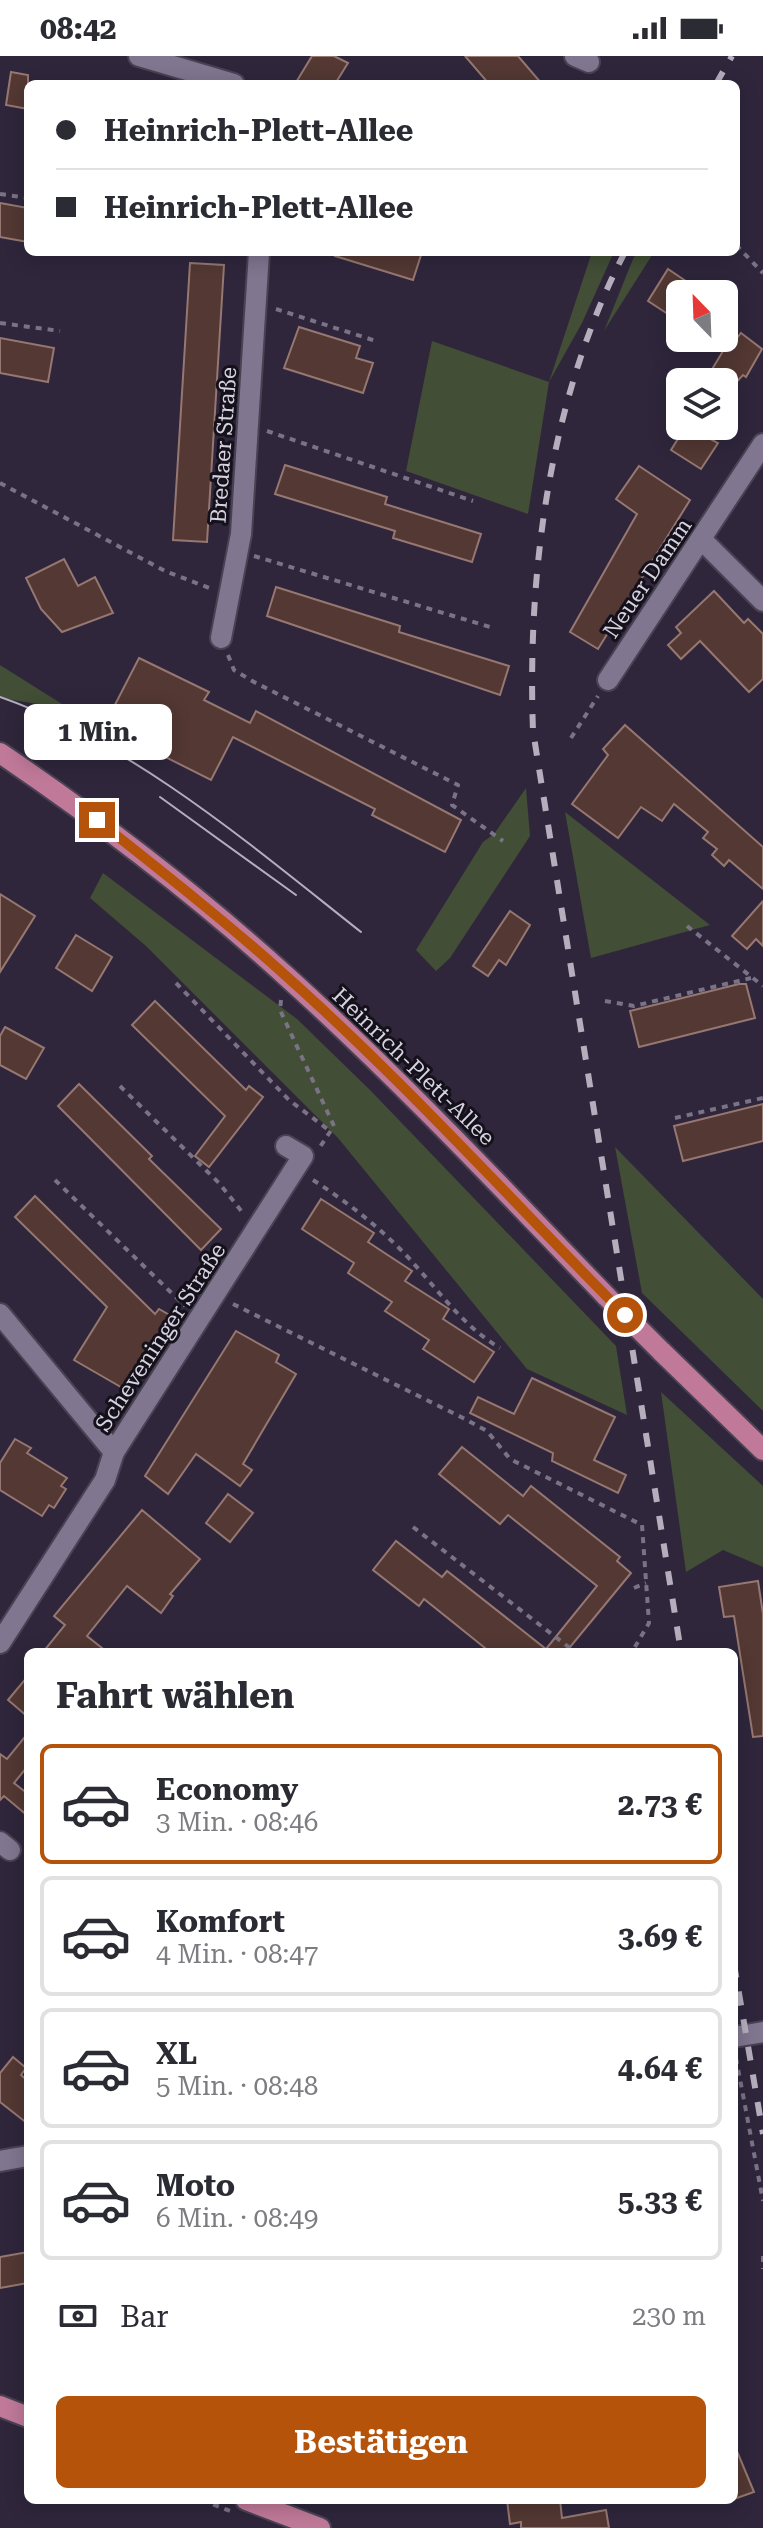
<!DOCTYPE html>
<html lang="de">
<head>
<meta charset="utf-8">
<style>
	body { margin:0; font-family:"Roboto Serif",serif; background:#f7f7f7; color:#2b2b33; height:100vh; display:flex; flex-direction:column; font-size:30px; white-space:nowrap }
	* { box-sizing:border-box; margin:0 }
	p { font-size:26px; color:#7c7c81 }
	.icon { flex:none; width:44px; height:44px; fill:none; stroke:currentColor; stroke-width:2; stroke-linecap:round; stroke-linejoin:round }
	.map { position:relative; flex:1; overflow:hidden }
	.sheet { position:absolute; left:24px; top:1592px; width:714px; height:856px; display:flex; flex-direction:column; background:#fff; border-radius:12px; box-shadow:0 4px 20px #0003 }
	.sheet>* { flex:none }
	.hud { position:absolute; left:24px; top:24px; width:716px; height:176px; border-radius:12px; box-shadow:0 4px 20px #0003; display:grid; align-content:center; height:176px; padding:0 32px; background:#fff }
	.needle { width:52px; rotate:337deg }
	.buttons { position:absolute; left:666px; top:224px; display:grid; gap:16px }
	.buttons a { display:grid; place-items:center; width:72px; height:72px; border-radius:12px; background:#fff; box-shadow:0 4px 20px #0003; font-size:40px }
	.end { position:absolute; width:36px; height:36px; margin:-18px; border:10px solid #b45309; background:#fff; box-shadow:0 0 0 4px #fff }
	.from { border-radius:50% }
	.bubble { position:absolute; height:56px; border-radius:12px; background:#fff; box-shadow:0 4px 20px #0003; font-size:26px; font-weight:700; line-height:56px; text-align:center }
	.hud b { display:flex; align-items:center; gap:28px; height:76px; font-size:30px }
	.hud b+b { border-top:2px solid #e1e1e2 }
	.hud i { width:20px; height:20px; background:#2b2b33 }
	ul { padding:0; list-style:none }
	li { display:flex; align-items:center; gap:24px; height:120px; margin:0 16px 12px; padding:0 16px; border:4px solid #e1e1e2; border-radius:12px }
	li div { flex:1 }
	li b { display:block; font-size:30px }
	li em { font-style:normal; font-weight:700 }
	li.selected { border-color:#b45309 }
	li>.icon { width:72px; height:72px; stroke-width:1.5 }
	h2 { padding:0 32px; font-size:36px; line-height:96px }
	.pay { display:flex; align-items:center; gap:20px; height:88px; padding:0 32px; font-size:30px }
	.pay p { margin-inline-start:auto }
	.button { display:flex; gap:16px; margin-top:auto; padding:16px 32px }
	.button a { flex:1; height:92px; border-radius:12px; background:#b45309; color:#fff; font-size:32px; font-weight:700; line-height:92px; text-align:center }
	.status { display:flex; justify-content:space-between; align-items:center; height:56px; padding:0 40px; background:#fff; direction:ltr }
	.status svg { height:22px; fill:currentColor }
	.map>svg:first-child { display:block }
	.green { fill:#424e36 }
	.building { fill:#533833; stroke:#967771; stroke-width:2 }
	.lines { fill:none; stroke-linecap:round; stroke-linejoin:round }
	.minor-casing { stroke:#494253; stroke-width:24 }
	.major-casing { stroke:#494253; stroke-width:24 }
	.path { stroke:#7a7385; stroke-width:4; stroke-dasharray:6 6; stroke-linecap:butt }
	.minor { stroke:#807690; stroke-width:20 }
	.major { stroke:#c07999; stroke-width:20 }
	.tram { stroke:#b4aebd; stroke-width:2 }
	.rail { stroke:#b4aebd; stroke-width:6; stroke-dasharray:14 14; stroke-linecap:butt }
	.major-bridge-casing { stroke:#494253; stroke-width:24; stroke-linecap:butt }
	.major-bridge { stroke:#c07999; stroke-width:20 }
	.route { stroke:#b45309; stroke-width:10 }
	.labels { text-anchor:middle; stroke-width:6; stroke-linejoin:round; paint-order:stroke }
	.street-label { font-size:22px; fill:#d7d2e0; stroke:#15111b }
</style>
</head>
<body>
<div class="status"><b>08:42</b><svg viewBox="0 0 49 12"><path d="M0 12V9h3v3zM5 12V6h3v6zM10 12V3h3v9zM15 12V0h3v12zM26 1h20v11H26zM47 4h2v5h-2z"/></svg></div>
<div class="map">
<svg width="763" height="2472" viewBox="0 0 763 2472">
	<rect width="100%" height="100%" fill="#2f263c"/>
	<g class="green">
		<path d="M592,196H614L582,267L549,326L528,458L406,415L432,285L549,326Z"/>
		<path d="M637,196H654L604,275L633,203Z"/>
		<path d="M0,609L70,653L0,642Z"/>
		<path d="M526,732L530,780L450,902L436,915L416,894L483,786L494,778Z"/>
		<path d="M565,756L710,869L591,902Z"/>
		<path d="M103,817L297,963L371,1035L616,1290L627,1359L527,1313L338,1082L146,890L90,842Z"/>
		<path d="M615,1091L763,1243V1355L642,1237Z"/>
		<path d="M661,1336L763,1430V1511L723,1494L686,1516Z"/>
	</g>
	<g class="building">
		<path d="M312,0H334L348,7L335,28H295Z"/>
		<path d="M465,0H518L542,28H489Z"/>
		<path d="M11,16L28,19V53L6,49Z"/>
		<path d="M0,147L28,152V186L0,181Z"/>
		<path d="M336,196H422L413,224L335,200Z"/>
		<path d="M190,207L224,209L207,486L173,484Z"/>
		<path d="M668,213L705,238H680V266L648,245Z"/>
		<path d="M299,271L360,290L356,302L373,307L363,337L284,312Z"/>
		<path d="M741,277L762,293L746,321L743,319L732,331L711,315L729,285L733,287Z"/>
		<path d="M0,282L54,292L48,326L0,317Z"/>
		<path d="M686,370L718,387L701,413L671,394Z"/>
		<path d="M285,409L387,441L385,448L481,478L472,506L393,482L395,475L275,438Z"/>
		<path d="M639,410L690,444L598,593L570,576L637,458L616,443Z"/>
		<path d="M64,503L78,530L95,521L113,557L62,576L41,553L26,522Z"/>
		<path d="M276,531L400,570L399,576L509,610L500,639L267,560Z"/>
		<path d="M714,535L744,567L748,563L763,578V623L749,636L700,585L681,603L668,589L681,577L676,571Z"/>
		<path d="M139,602L209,636L204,644L250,667L256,655L461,764L445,796L372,759L375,753L233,681L211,724L104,670Z"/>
		<path d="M625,669L763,791V833L729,804L724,810L712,799L717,793L703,782L708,776L674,748L662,765L641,751L618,782L572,748L608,699L603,693Z"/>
		<path d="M0,838L35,860L0,916Z"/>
		<path d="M763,845V890L756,883L747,893L732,880Z"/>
		<path d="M510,855L530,869L506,909L499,904L488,920L473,910Z"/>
		<path d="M76,879L112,901L92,935L56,912Z"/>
		<path d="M739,928H746L755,962L639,991L630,955Z"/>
		<path d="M155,945L246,1034L249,1030L263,1041L209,1111L195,1100L225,1060L132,969Z"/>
		<path d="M5,971L44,992L26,1023L0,1009V980Z"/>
		<path d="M79,1028L152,1100L149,1103L221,1173L201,1194L58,1050Z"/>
		<path d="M763,1048V1085L683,1105L674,1070Z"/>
		<path d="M35,1140L155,1258L159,1253L173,1261L126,1334L74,1304L107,1251L15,1161Z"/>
		<path d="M321,1143L374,1177L368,1186L412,1215L405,1225L449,1253L443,1263L494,1296L474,1326L423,1293L429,1284L385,1255L392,1246L348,1217L354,1207L302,1173Z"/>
		<path d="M236,1275L279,1299L276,1306L296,1318L243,1408L252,1414L240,1430L196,1398L168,1438L145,1420Z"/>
		<path d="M532,1322L615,1361L594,1404L626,1419L618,1437L552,1405L553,1397L470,1357L478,1341L514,1358Z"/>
		<path d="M15,1383L31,1392L27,1397L67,1422L61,1430L66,1433L54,1452L49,1449L42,1460L0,1434V1407Z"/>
		<path d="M462,1391L523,1440L531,1430L620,1501L617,1505L631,1517L566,1596H490L424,1543L419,1550L373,1514L396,1485L442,1521L447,1515L546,1593L597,1530L508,1459L500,1468L439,1418Z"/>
		<path d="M228,1438L253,1457L230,1486L206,1467Z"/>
		<path d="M142,1454L200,1503L170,1538L173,1540L161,1557L127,1530L87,1580L107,1596H43L65,1569L54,1560Z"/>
		<path d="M758,1525L763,1558V1680L753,1681L734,1560L724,1561L719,1531Z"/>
		<path d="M28,1620V1661L8,1644Z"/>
		<path d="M28,1677V1710L14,1727L28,1738V1760L4,1740L0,1744V1698L7,1703Z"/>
		<path d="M13,2001L26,2012L21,2019L28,2025V2068L0,2046V2017Z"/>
		<path d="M28,2196V2227L0,2232V2201Z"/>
		<path d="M734,2388L754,2436L734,2443Z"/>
		<path d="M507,2444H560L562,2462L606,2454L609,2472H521V2466L510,2468Z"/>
	</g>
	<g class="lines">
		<g class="minor-casing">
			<g id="minor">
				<path d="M139,0L234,28"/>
				<path d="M575,0L589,6"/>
				<path d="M702,484L763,545"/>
				<path d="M221,582L241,478L259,196"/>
				<path d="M608,624L763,388"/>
				<path d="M0,1258L114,1396"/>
				<path d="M0,1587L105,1424L114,1396L303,1100L286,1090"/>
				<path d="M0,1786L10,1794"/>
				<path d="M734,1981L763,1976"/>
				<path d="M0,2105L28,2100"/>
			</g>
		</g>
		<g class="major-casing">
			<g id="major">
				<path d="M0,697C100,765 197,839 286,920C399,1022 502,1132 607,1241"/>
				<path d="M661,1295L763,1394"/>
				<path d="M0,2350L28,2361"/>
				<path d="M246,2444L320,2472"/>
			</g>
		</g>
		<g class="path">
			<path d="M0,138L28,142"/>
			<path d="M736,189L763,217"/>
			<path d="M276,253L376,285"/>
			<path d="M0,267L60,275"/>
			<path d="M267,375L473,445"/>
			<path d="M0,427L165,515L212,533"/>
			<path d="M254,500L490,571"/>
			<path d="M228,599L234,614L254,626L458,729L452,749L503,785"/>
			<path d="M571,682L598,640"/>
			<path d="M687,870L763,930"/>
			<path d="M176,927L289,1044L330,1075"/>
			<path d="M281,944L280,954L334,1070L320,1091"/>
			<path d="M605,945L634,950L751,922"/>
			<path d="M120,1030L219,1127L243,1157"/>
			<path d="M675,1062L763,1042"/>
			<path d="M55,1124L185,1250"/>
			<path d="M313,1124C344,1144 373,1166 400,1193C433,1226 459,1268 500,1292"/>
			<path d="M233,1248L463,1362L487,1375L510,1403L642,1469L649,1567L632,1596"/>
			<path d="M413,1471L575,1596"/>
			<path d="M634,1532L646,1527"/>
			<path d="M736,2002L763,2145"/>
			<path d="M763,2200V2213"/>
			<path d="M202,2444L230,2455"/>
		</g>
		<use href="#minor" class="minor"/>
		<use href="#major" class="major"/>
		<g class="tram">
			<path d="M0,641C132,687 252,790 361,876"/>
			<path d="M160,741L296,839"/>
		</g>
		<g class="rail">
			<path d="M716,28L732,0"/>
			<path d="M625,196C550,340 527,515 533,675L681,1596"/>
			<path d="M734,1908L763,2078"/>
		</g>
		<g class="major-bridge-casing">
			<path id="major-bridge" d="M607,1241L661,1295"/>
		</g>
		<use href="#major-bridge" class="major-bridge"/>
	</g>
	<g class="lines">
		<path class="route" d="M97,764C160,814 225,865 285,919C405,1026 512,1145 625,1259"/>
	</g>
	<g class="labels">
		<g class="street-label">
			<text transform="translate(223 389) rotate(-86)" y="8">Bredaer Straße</text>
			<text transform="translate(647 522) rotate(-56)" y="8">Neuer Damm</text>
			<text transform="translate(414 1010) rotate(44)" y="8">Heinrich-Plett-Allee</text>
			<text transform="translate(160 1281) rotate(-57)" y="8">Scheveninger Straße</text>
		</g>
	</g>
</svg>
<div class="buttons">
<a><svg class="needle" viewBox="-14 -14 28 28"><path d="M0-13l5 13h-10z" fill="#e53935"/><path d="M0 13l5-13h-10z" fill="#7c7c81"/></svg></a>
<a><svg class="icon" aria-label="layers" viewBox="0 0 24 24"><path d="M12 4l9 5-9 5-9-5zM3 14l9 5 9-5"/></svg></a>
</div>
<i class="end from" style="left:625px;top:1259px"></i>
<i class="end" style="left:97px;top:764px"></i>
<div class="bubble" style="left:24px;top:648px;width:148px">1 Min.</div>
<div class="hud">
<b><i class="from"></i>Heinrich-Plett-Allee</b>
<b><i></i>Heinrich-Plett-Allee</b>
</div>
<section class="sheet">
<h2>Fahrt wählen</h2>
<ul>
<li class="selected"><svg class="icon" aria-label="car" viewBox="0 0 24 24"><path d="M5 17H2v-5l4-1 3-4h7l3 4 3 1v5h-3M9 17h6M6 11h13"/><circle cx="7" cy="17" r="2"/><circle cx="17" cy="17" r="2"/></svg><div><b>Economy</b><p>3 Min. · 08:46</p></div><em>2.73 €</em></li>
<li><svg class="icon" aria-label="car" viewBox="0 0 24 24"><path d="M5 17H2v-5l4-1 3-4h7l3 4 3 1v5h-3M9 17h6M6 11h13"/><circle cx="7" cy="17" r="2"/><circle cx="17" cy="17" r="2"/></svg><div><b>Komfort</b><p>4 Min. · 08:47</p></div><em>3.69 €</em></li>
<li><svg class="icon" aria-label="car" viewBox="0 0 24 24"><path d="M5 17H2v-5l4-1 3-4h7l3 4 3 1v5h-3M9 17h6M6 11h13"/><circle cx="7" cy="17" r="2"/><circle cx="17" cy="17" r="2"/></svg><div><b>XL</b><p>5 Min. · 08:48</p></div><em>4.64 €</em></li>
<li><svg class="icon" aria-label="car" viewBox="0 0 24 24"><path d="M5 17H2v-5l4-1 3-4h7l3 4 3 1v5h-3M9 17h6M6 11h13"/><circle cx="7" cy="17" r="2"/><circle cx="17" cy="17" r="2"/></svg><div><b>Moto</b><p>6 Min. · 08:49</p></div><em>5.33 €</em></li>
</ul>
<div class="pay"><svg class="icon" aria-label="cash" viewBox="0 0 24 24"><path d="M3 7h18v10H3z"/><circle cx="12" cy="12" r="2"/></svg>Bar<p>230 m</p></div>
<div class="button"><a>Bestätigen</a></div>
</section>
</div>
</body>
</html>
